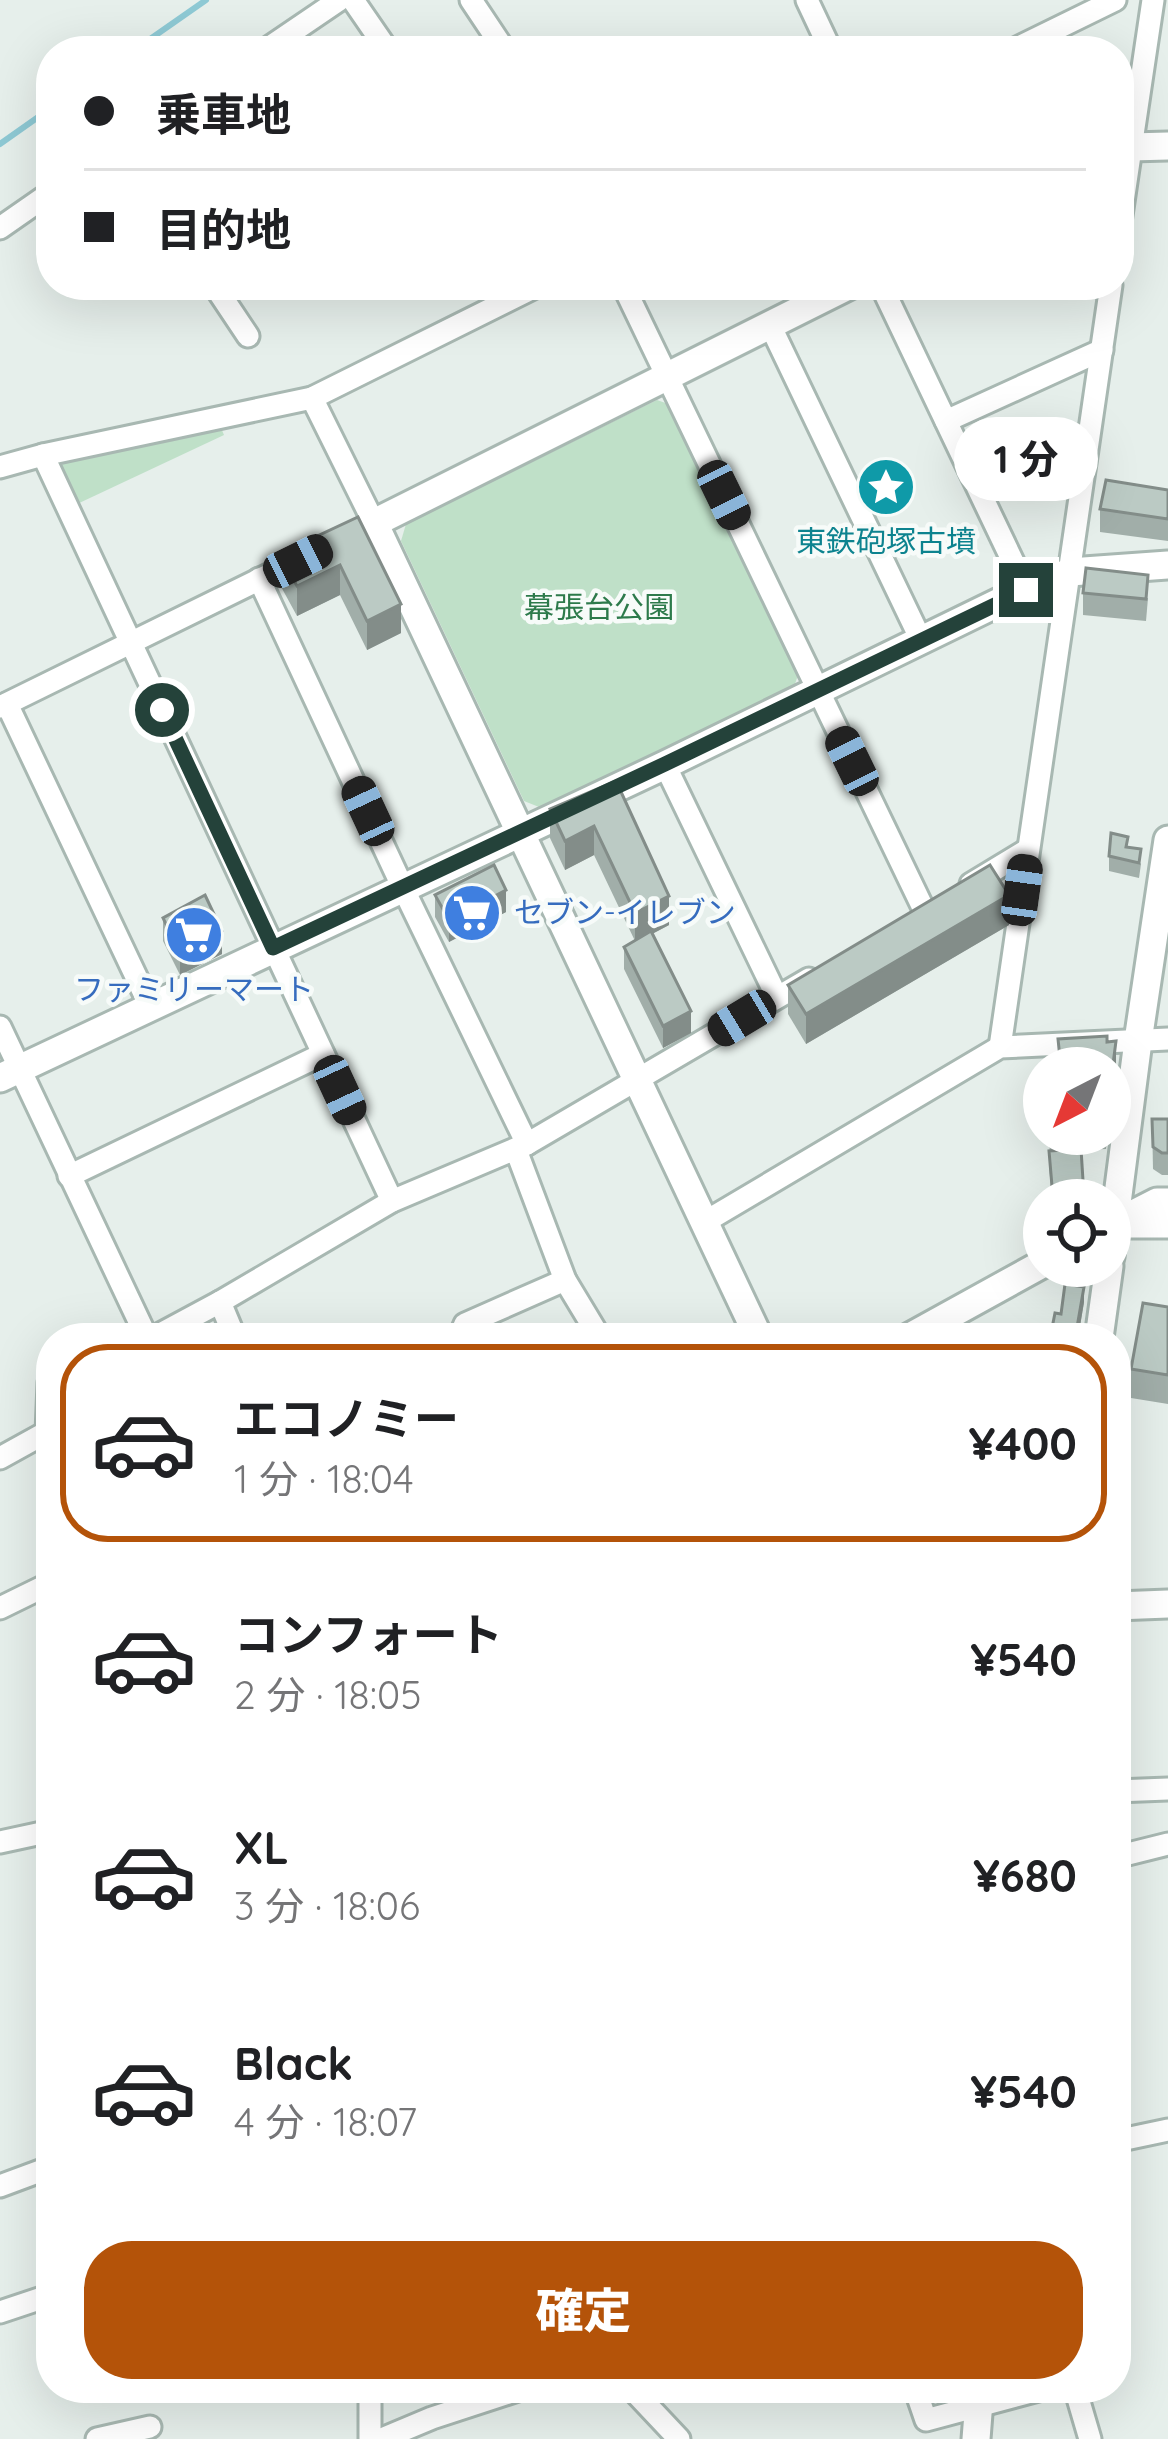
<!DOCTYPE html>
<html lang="ja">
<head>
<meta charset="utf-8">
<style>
	body { margin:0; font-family:Quicksand,"Noto Sans JP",sans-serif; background:#f2f2f2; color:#202124; height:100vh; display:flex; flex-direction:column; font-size:45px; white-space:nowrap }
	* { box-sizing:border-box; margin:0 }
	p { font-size:39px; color:#757577 }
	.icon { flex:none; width:66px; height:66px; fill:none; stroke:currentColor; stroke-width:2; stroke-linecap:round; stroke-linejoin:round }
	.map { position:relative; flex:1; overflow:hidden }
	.drawer { position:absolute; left:36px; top:1323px; width:1095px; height:1080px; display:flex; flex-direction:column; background:#fff; border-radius:48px; box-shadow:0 12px 48px #0002 }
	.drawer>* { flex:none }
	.hud { position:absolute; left:36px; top:36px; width:1098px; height:264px; border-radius:48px; box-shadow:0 12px 48px #0002; display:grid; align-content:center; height:264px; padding:0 48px; background:#fff }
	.needle { width:78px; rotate:222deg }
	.buttons { position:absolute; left:1023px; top:1047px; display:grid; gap:24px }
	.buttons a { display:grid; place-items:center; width:108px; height:108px; border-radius:50%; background:#fff; box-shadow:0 12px 48px #0002; font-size:60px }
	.end { position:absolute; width:54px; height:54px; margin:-27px; border:15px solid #24423a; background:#fff; box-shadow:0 0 0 6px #fff }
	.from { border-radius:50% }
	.bubble { position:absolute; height:84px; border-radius:42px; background:#fff; box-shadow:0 12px 48px #0002; font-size:39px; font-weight:800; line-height:84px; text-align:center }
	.car { position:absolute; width:36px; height:72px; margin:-36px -18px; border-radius:15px; box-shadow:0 0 9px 3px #0007; background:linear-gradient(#222 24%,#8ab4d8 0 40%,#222 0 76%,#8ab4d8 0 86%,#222 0) }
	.hud b { display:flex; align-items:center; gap:42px; height:114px; font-size:45px }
	.hud b+b { border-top:3px solid #e0e0e0 }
	.hud i { width:30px; height:30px; background:#202124 }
	ul { padding:21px 0 0; list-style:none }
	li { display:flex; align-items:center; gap:36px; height:198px; margin:0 24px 18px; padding:0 24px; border:6px solid transparent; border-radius:48px }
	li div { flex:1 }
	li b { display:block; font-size:45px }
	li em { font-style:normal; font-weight:800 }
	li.on { border-color:#b45309 }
	li>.icon { width:108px; height:108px; stroke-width:1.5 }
	.primary-button { display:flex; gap:24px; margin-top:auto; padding:24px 48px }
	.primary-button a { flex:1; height:138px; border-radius:48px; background:#b45309; color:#fff; font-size:48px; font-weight:800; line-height:138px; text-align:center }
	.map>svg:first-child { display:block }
	.green { fill:#bfe0c8 }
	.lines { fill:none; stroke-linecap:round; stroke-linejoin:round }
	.stream { stroke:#8ec9d4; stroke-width:6 }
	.minor-casing { stroke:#a8b8b2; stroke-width:27 }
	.tertiary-casing { stroke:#a8b8b2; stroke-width:33 }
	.minor { stroke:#fff; stroke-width:21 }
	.tertiary { stroke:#fff; stroke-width:27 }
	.wall { fill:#a1aea9 }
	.shaded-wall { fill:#838d89 }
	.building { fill:#bbcac4; stroke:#838d89; stroke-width:3 }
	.route { stroke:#24423a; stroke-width:15 }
	.labels { text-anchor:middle; stroke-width:9; stroke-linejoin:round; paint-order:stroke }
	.culture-label { font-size:30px; fill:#0d838f; stroke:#f7fbf9 }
	.park-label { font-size:30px; fill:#2d7a4b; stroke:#f7fbf9 }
	.shop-label { font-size:30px; fill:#366cbe; stroke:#f7fbf9; text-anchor:start }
</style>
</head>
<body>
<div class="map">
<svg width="1168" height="2439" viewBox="0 0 1168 2439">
	<rect width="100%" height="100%" fill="#e6efeb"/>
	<g class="green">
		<path d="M657,400L671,405L798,675L794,687L539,807L524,801L401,541L406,524Z"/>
		<path d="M221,428L224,435L75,505L58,470L65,461Z"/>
	</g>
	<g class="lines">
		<g class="stream">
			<path d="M133,51L206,0"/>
			<path d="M0,144L51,108"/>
		</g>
		<g class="minor-casing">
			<g id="minor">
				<path d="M353,0L388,51"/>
				<path d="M471,0L505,51"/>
				<path d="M807,0L831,51"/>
				<path d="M264,51L339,0"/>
				<path d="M1011,51L1115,0"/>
				<path d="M0,228L43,198"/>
				<path d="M1119,229L1153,0"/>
				<path d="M105,285H117"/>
				<path d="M214,285L248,336"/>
				<path d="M623,285L925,912"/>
				<path d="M881,285L1026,589"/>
				<path d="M770,325L921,640"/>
				<path d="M312,398L374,523L366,528"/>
				<path d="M946,421L1102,350"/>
				<path d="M43,455L392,1201"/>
				<path d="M0,467L43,455L312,398L539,285"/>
				<path d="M259,579L403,888L527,1144"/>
				<path d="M7,704L150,1006"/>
				<path d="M0,707L305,557"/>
				<path d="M665,765L777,997"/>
				<path d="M971,884L1027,850"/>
				<path d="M0,1027L147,1338"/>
				<path d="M1000,1047L1111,285"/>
				<path d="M516,1150L565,1280L600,1338"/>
				<path d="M69,1176L323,1054"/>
				<path d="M703,1223L1000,1047L1168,1039"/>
				<path d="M220,1302L235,1338"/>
				<path d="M153,1338L220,1302L392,1201L527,1144L809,979"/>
				<path d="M459,1338L465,1324L565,1280"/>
				<path d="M0,1458L47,1432L49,1383"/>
				<path d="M0,1608L51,1583"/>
				<path d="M1116,1791L1168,1789"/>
				<path d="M0,1842L51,1831"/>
				<path d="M1116,1857L1168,1844"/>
				<path d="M51,2069V2101"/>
				<path d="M1116,2141L1168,2130"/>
				<path d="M0,2186L51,2167"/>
				<path d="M0,2312L51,2295"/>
				<path d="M631,2388L679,2439"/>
				<path d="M915,2388L926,2420L1046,2388"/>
				<path d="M1075,2388L1090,2439"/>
				<path d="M97,2439L150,2427"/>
				<path d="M370,2439V2388"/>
				<path d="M382,2439L432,2418L524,2388"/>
			</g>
		</g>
		<g class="tertiary-casing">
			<g id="tertiary">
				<path d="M1119,152L1131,147L1168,146"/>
				<path d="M0,1078L665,765L1026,589L1070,572L1168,565"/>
				<path d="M1119,1224H1168"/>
				<path d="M1110,1226L1157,1202H1168"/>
				<path d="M1110,1257L1138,1041L1168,840"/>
				<path d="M759,1338L374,523L850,285"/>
				<path d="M908,1338L1044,1263"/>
				<path d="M1099,1338L1109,1266"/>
				<path d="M1116,1606L1168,1604"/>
				<path d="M976,2439L980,2388"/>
			</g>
		</g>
		<use href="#minor" class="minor"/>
		<use href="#tertiary" class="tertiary"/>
	</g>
	<g class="wall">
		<path d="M1168,490V541L1100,532V509Z"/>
		<path d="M358,517L401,633L367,650L340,595L297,616L279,583V554Z"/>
		<path d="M1083,593L1148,598L1146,621L1083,615Z"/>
		<path d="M616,781L669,925L652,934L691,1033L663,1048L624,969V947L635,941L594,855L565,870L550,838V809Z"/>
		<path d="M1128,847L1141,864L1139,878L1109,871V856Z"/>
		<path d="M435,895L506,912L449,942L435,917Z"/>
		<path d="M163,918L222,954L180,975L163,941Z"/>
		<path d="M1009,925L806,1044L788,1014V985Z"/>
		<path d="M1152,1119H1168V1175H1162L1153,1169Z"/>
		<path d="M1050,1134H1108L1106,1149L1081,1150L1084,1200H1052L1049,1166Z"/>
		<path d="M1084,1302L1078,1338H1052V1328L1061,1314Z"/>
		<path d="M1168,1307V1404L1131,1398V1369Z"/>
	</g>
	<g class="shaded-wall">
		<path d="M340,565V595L297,616V586Z"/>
		<path d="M401,604V633L367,650V621Z"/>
		<path d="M594,826V855L565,870V841Z"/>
		<path d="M506,890V912L449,942V920Z"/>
		<path d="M1009,895V925L806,1044V1014Z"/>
		<path d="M669,896V925L635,943V913Z"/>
		<path d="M222,931V954L180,975V953Z"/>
		<path d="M691,1011V1033L663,1048V1026Z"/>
		<path d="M1116,1041V1064L1111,1102V1080Z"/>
		<path d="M1084,1287V1302L1078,1338H1076Z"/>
	</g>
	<g class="building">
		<path d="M1106,480L1168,490V519L1100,509Z"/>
		<path d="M358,517L401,604L367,621L340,565L297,586L279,554Z"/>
		<path d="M1086,568L1148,575L1146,599L1083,593Z"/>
		<path d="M616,781L669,896L635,913L594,826L565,841L550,809Z"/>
		<path d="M1111,833L1128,837L1126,847L1141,849L1139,863L1109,856Z"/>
		<path d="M494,865L506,890L449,920L435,895Z"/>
		<path d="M990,865L1009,895L806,1014L788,985Z"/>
		<path d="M205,895L222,931L180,953L163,918Z"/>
		<path d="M651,931L691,1011L663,1026L624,947Z"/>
		<path d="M1107,1036V1042L1116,1041L1111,1080L1110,1068H1061L1058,1039Z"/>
		<path d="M1152,1119H1168V1153H1162L1153,1147Z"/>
		<path d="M1081,1149L1084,1196L1053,1198L1049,1151Z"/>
		<path d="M1065,1284L1084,1287L1076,1333L1052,1328L1055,1313L1061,1314Z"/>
		<path d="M1143,1303L1168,1307V1375L1131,1369Z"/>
	</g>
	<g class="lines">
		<path class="route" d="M162,710L273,948L665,764L1026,590"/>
	</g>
	<defs>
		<g id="sight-disc" transform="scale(3)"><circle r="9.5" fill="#0f9aa8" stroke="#f7fbf9"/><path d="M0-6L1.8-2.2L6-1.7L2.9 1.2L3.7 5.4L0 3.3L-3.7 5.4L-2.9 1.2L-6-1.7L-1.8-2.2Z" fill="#fff"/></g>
		<g id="supermarket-disc" transform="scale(3)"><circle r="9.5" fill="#3f7fe0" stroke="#f7fbf9"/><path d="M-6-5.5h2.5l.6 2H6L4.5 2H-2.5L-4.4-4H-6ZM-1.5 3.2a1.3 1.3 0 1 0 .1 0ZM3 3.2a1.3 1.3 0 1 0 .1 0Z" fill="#fff"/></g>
	</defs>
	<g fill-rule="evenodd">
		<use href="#sight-disc" x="886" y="487"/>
		<use href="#supermarket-disc" x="472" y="913"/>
		<use href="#supermarket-disc" x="194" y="935"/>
	</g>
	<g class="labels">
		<g class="culture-label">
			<text x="886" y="552">東鉄砲塚古墳</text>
		</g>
		<g class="park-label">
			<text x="599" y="618">幕張台公園</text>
		</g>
		<g class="shop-label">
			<text x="514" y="923">セブン-イレブン</text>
			<text x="194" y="1000" text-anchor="middle">ファミリーマート</text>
		</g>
	</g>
</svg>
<div class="buttons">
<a><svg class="needle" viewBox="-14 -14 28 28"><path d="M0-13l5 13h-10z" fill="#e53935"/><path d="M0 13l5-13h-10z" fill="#757577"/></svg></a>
<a><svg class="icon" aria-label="locate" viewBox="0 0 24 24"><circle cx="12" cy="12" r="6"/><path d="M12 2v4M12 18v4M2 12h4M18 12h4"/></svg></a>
</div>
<i class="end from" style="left:162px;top:710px"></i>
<i class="end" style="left:1026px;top:590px"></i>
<div class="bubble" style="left:954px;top:417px;width:144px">1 分</div>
<i class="car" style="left:724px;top:495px;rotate:154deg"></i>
<i class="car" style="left:298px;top:561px;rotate:64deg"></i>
<i class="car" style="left:852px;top:761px;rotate:334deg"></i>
<i class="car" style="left:368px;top:811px;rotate:335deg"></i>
<i class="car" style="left:1022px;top:890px;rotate:8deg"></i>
<i class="car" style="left:742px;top:1018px;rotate:239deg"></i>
<i class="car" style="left:340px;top:1090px;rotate:155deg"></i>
<div class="hud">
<b><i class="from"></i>乗車地</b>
<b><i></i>目的地</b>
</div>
<section class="drawer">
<ul>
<li class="on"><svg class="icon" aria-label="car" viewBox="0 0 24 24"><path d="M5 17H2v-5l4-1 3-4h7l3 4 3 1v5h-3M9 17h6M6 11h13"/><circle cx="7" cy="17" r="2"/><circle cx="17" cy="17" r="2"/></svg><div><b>エコノミー</b><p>1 分 · 18:04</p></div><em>¥400</em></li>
<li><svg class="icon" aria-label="car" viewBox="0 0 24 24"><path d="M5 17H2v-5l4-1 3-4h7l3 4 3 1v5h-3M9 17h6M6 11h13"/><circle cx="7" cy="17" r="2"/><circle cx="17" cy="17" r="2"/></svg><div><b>コンフォート</b><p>2 分 · 18:05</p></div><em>¥540</em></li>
<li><svg class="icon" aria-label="car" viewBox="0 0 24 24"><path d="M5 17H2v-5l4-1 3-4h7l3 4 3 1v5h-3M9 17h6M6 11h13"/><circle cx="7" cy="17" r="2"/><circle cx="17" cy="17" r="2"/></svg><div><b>XL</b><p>3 分 · 18:06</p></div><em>¥680</em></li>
<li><svg class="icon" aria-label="car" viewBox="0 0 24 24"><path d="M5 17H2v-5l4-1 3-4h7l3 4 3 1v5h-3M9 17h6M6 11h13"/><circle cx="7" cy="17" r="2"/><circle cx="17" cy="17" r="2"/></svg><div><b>Black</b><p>4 分 · 18:07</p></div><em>¥540</em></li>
</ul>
<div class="primary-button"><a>確定</a></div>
</section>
</div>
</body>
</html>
